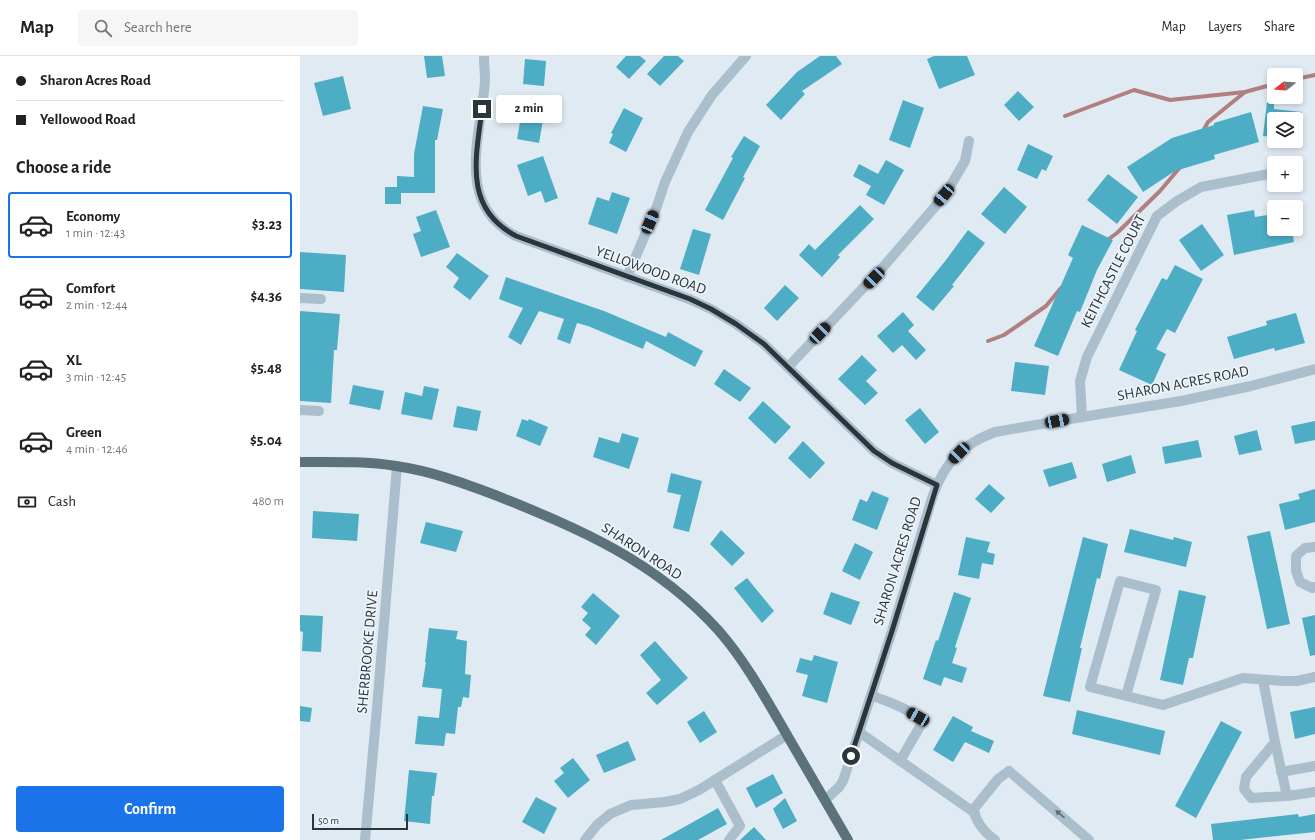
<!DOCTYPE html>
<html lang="en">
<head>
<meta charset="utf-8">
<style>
	body { margin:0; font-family:"Alegreya Sans",sans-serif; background:#f6f6f6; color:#222; height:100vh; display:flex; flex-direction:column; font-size:15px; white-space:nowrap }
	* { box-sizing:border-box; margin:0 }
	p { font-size:13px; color:#767676 }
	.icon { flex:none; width:22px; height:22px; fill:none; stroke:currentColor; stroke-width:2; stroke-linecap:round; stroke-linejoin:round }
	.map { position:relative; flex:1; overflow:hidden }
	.sheet { display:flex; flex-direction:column; background:#fff; width:300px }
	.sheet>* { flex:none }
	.hud { display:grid; align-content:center; height:88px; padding:0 16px; background:#fff }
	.needle { width:26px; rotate:253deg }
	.tools { position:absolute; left:967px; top:12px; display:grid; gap:8px }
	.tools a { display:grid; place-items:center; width:36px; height:36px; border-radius:4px; background:#fff; box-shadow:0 2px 6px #0003; font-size:20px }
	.scale { position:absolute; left:12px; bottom:10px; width:96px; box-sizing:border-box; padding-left:4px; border:2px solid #2b363a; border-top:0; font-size:11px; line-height:14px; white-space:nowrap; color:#2b363a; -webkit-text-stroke:3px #edf4fa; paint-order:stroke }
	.end { position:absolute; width:18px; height:18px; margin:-9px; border:5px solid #2b363a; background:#fff; box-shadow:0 0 0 2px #fff }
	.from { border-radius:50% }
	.bubble { position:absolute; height:28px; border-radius:4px; background:#fff; box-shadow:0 2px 6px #0003; font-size:13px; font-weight:700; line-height:28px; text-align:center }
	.car { position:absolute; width:12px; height:24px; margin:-12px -6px; border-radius:5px; box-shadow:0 0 3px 1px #0007; background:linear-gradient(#222 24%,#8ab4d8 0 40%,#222 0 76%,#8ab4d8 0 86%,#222 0) }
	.hud b { display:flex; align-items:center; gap:14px; height:38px; font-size:15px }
	.hud b+b { border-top:1px solid #e0e0e0 }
	.hud i { width:10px; height:10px; background:#222 }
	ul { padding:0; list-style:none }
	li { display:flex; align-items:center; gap:12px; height:66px; margin:0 8px 6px; padding:0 8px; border:2px solid transparent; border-radius:4px }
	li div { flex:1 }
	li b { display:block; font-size:15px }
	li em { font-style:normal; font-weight:700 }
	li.selected { border-color:#1a73e8 }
	li>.icon { width:36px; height:36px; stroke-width:1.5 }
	h2 { padding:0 16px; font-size:18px; line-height:48px }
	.pay { display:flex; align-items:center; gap:10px; height:44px; padding:0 16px; font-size:15px }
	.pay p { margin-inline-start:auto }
	.action { display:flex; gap:8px; margin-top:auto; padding:8px 16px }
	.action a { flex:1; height:46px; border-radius:4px; background:#1a73e8; color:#fff; font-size:16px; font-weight:700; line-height:46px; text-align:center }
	header { display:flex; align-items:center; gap:24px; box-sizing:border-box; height:56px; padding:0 20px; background:#fff; border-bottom:1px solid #e0e0e0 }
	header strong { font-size:19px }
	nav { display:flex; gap:22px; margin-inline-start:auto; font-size:14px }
	.search { width:280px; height:36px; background:#f6f6f6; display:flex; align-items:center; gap:10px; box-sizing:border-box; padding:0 14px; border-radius:4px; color:#767676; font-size:15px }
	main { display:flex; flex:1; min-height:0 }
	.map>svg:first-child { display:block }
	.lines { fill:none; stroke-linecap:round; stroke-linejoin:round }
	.stream { stroke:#b07f7f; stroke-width:4 }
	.building { fill:#4cadc5 }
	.minor { stroke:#abbecc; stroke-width:10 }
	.major { stroke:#5c727b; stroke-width:10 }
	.oneway { fill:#5e6c74 }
	.route { stroke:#2b363a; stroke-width:5 }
	.labels { text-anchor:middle; stroke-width:3.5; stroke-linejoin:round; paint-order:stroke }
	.street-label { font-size:15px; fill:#2b363a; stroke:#edf4fa }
</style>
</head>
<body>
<header>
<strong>Map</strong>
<div class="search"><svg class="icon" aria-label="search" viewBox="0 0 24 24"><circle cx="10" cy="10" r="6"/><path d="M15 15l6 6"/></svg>Search here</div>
<nav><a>Map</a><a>Layers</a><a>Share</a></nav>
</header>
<main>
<section class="sheet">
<div class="hud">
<b><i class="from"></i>Sharon Acres Road</b>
<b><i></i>Yellowood Road</b>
</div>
<h2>Choose a ride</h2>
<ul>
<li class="selected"><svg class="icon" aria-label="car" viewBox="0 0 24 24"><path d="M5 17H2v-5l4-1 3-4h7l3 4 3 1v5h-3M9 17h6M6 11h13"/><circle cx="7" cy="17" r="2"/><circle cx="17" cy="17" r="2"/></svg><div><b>Economy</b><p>1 min · 12:43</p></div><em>$3.23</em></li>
<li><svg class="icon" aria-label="car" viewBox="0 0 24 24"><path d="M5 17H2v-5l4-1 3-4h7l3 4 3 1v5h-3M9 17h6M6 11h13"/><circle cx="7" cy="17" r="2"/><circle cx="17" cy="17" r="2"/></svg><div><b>Comfort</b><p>2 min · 12:44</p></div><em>$4.36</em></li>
<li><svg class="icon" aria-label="car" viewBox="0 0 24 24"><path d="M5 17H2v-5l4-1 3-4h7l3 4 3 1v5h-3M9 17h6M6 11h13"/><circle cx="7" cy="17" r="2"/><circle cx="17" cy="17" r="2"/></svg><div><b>XL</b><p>3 min · 12:45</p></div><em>$5.48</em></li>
<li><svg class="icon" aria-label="car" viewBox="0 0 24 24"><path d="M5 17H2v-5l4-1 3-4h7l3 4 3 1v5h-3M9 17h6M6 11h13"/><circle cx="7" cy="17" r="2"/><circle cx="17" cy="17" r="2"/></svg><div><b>Green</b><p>4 min · 12:46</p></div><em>$5.04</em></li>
</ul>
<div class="pay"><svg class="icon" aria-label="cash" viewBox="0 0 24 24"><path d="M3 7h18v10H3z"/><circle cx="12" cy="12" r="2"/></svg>Cash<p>480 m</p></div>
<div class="action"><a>Confirm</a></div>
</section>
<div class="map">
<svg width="1015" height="784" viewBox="0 0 1015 784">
	<rect width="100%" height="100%" fill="#e0eaf3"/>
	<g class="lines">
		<g class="stream">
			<path d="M996,23L1015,19"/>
			<path d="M765,60L834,34L870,44L945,36L974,28"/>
			<path d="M902,77L908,66L945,36"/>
			<path d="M806,185L817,177L860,135L882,109"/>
			<path d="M688,285L704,279L746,250L761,232"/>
		</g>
	</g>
	<g class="building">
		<path d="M124,0H142L145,20L127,22Z"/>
		<path d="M326,0H340L346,5L329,23L316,11Z"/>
		<path d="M364,0H378L384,5L360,30L347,18Z"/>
		<path d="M520,0H536L542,8L502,35L505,38L481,64L466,49L497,16Z"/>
		<path d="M634,0H667L675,19L639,33L627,3Z"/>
		<path d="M225,3L246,5L244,30L223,28Z"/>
		<path d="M43,20L51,53L23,60L14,27Z"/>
		<path d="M718,35L734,51L719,65L704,49Z"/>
		<path d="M603,44L624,52L610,92L589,84Z"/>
		<path d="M967,46L974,47V53L1002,56V63H974V81L963,80Z"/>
		<path d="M223,49L245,53L239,87L217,83Z"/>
		<path d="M123,50L143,53L137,84H135V137H101V148H85V131H97V120L114,121V98Z"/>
		<path d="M324,52L343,62L326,96L309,87L313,78L311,77Z"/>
		<path d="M951,56L959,86L914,99L915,103L875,115L843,136L827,111L872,82L914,69V67Z"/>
		<path d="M444,80L460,90L443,121L445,122L423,164L405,154L433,102L431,101Z"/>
		<path d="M728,88L753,100L746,115L742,113L737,123L717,114Z"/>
		<path d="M243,100L258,142L245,147L241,135L228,140L217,109Z"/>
		<path d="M586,104L604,114L584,149L566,139L571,130L553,120L559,108L578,118Z"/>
		<path d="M808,118L838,141L817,168L787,144Z"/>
		<path d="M704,131L727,151L705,178L681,158Z"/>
		<path d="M312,136L330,142L317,178L288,168L297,141L309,145Z"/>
		<path d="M560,149L574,163L538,199L540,201L522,221L499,199L509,188L515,194Z"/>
		<path d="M136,154L150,191L121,201L113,178L121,175L116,161Z"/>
		<path d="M954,154L955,161L974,158V173H992L994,186L934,199L927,159Z"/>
		<path d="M902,168L924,199L901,215L879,184Z"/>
		<path d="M782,169L813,184L797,214L780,256L777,255L758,300L734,290L773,202L768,199Z"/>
		<path d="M393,173L411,178L399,219L380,213Z"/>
		<path d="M668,174L685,187L652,229L654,230L633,255L616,241L646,204Z"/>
		<path d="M0,196L46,199L44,236L0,233Z"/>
		<path d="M157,197L189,220L170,244L153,231L159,222L146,211Z"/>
		<path d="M875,209L903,223L875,277L867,273L856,293L866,298L852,329L819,314L837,275L835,274L862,222L867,224Z"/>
		<path d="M206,221L304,255L366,281L368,276L403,295L395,311L346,285L343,293L288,270L277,267L270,288L257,283L264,263L239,255L221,289L208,281L223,252L199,243Z"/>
		<path d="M485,229L499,242L477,265L464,252Z"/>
		<path d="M0,255L40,258L37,294H34L31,347L0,345Z"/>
		<path d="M603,256L614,269L608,275L626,294L616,304L602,289L593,297L577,280Z"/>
		<path d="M996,257L1005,287L975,295L974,292L934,303L927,281L967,269L966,265Z"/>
		<path d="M562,299L577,314L566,325L578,337L565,349L538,323Z"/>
		<path d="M715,306L749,310L745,339L711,335Z"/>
		<path d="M424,313L451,332L440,346L414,328Z"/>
		<path d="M53,329L84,335L80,354L49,348Z"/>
		<path d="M124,330L139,333L132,364L101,358L105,336L122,340Z"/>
		<path d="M463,345L491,371L475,388L448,362Z"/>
		<path d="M157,350L181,355L177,375L153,371Z"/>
		<path d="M620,352L639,376L625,388L605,364Z"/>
		<path d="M222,363L228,365L229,363L248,371L240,390L216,380Z"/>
		<path d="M1015,365V384L995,388L991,370Z"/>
		<path d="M957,374L962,394L939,399L934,380Z"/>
		<path d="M322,377L339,382L329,413L293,401L299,381L319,387Z"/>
		<path d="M898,384L902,401L865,408L862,391Z"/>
		<path d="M503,385L525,407L510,423L488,402Z"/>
		<path d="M831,399L836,417L807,426L802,408Z"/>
		<path d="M772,406L777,422L749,431L743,414Z"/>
		<path d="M371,417L402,425L389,476L373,472L381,439L367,436Z"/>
		<path d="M689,428L705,442L691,457L675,443Z"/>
		<path d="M1015,433V466L985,474L979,448L1000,443L998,438Z"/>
		<path d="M572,435L589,442L577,474L552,464L560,443L567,446Z"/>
		<path d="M13,455L59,458L57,485L12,482Z"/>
		<path d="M126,466L163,475L156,496L120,487Z"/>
		<path d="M830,473L873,484L874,481L892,486L886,511L824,496Z"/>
		<path d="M421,474L445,497L432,510L410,488Z"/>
		<path d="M970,475L990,568L967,573L947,480Z"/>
		<path d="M666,481L690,486L687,496L695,498L693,509L682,507L679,523L658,519Z"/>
		<path d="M783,481L808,488L800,523L797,522L780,592H782L770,646L743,640Z"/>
		<path d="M555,487L573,496L560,524L542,515Z"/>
		<path d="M447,522L474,555L462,567L434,532Z"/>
		<path d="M879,534L906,540L893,602H889L883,629L860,624Z"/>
		<path d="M531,536L560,546L551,569L523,558Z"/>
		<path d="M654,536L671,542L655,591L657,592L652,607L667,612L662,627L644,621L641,630L623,623L636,584L638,585Z"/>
		<path d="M293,537L320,560L296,589L285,579L291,572L282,564L288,557L281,551Z"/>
		<path d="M0,559L23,560L21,596L2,595L3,576L0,575Z"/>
		<path d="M1015,559V599L1010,600L1002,562Z"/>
		<path d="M129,572L158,575L156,583L167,585L165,618L171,619L169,642L163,641L161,651H158L155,678L146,677L144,690L115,688L118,660L139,662L142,633L122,631L126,606H125Z"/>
		<path d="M355,585L388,622L357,649L346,637L361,624L340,599Z"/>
		<path d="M514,599L538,606L527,647L502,640L508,619L496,616L500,602L512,605Z"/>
		<path d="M0,650L12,652L10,666L0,665Z"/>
		<path d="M1015,651V678L995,683L990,656Z"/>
		<path d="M777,654L865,675L860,699L772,678Z"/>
		<path d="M404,655L417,676L400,687L387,666Z"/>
		<path d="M653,660L673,671L671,675L694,685L689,697L665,686L653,706L633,694Z"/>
		<path d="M921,665L942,676L896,762L875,750Z"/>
		<path d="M328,685L336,704L304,717L296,699Z"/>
		<path d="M273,702L290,724L268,742L254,725L264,717L260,712Z"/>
		<path d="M109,714L137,717L134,740H132L130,768L104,765Z"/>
		<path d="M473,718L483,737L456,752L446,732Z"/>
		<path d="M236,741L257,752L244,778L222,766Z"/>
		<path d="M485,742L497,765L483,773L473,753Z"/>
		<path d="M418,752L427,768L398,784H361Z"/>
		<path d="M998,758L999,761L1015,758V776L940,784H913L911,768Z"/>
		<path d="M454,771L466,784H440Z"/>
	</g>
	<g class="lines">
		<g class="minor">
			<path d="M184,0C184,8 185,16 185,25C181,79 154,148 216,180L389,243L411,253L436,268L464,288L574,395L592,407L637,429"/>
			<path d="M327,221L356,153L365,126L388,76L412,39L446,0"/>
			<path d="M0,242L21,243"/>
			<path d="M488,311L584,210L645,139L665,105L669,85"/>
			<path d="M0,354L19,355"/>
			<path d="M782,361L780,325L787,301L857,160L877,145L901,131L974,117"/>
			<path d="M1015,491L1005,492L996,500V515L1000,526L1012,532L1015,531"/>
			<path d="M963,624L975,686L946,721L944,733L951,742L987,740L975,686"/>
			<path d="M571,639C587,646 611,652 622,667L600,705"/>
			<path d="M826,640L856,534L820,525L790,631L863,649L943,622L983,625H997L1015,621"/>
			<path d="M559,676L675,757"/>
			<path d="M981,716L1015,710"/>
			<path d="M415,724L440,770L429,784"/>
			<path d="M987,740L1015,736"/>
			<path d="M525,744L539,731L543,725L592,575L633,439C646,405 661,389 695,376L782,361L881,345L951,330L1015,313"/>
			<path d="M65,784L77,652L97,410"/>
			<path d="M285,784L297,769L310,758L331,749L365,746L380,743L399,734L487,679"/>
			<path d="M695,784C683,775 678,768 673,754L698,723L709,715L789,784"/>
		</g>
		<path class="major" d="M0,406C32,406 65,405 96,410C131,415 163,427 195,439C280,473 356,505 419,575C446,606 466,643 487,679C507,714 528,749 548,784"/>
	</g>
	<defs><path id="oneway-solid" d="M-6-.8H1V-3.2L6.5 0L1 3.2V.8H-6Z"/></defs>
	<use class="oneway" href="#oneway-solid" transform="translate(760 758) rotate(-139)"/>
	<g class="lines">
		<path class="route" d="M182,53C176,102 163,152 216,180L390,243L411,253L436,268L464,288L574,395L592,407L637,429L592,575L551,700"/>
	</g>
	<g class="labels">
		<g class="street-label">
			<text transform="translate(351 214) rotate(20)" y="5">YELLOWOOD ROAD</text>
			<text transform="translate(813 215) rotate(-63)" y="5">KEITHCASTLE COURT</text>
			<text transform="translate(883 327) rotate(-11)" y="5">SHARON ACRES ROAD</text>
			<text transform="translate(342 495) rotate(33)" y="5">SHARON ROAD</text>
			<text transform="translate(597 505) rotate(-73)" y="5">SHARON ACRES ROAD</text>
			<text transform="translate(67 596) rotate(-85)" y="5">SHERBROOKE DRIVE</text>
		</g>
	</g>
</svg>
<div class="tools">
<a><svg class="needle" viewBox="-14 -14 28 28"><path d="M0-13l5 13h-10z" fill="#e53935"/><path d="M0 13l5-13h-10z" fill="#767676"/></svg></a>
<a><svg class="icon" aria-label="layers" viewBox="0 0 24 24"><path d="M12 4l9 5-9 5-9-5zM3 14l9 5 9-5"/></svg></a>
<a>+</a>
<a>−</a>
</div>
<div class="scale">50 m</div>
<i class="end from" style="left:551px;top:700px"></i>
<i class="end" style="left:182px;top:53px"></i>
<div class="bubble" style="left:196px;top:39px;width:66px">2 min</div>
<i class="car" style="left:644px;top:139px;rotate:220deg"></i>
<i class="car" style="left:350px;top:166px;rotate:23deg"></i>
<i class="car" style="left:574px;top:222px;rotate:224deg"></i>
<i class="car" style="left:520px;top:277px;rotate:44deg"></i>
<i class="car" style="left:757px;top:365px;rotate:79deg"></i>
<i class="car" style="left:659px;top:397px;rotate:224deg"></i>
<i class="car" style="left:618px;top:661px;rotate:300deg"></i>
</div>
</main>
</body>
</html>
